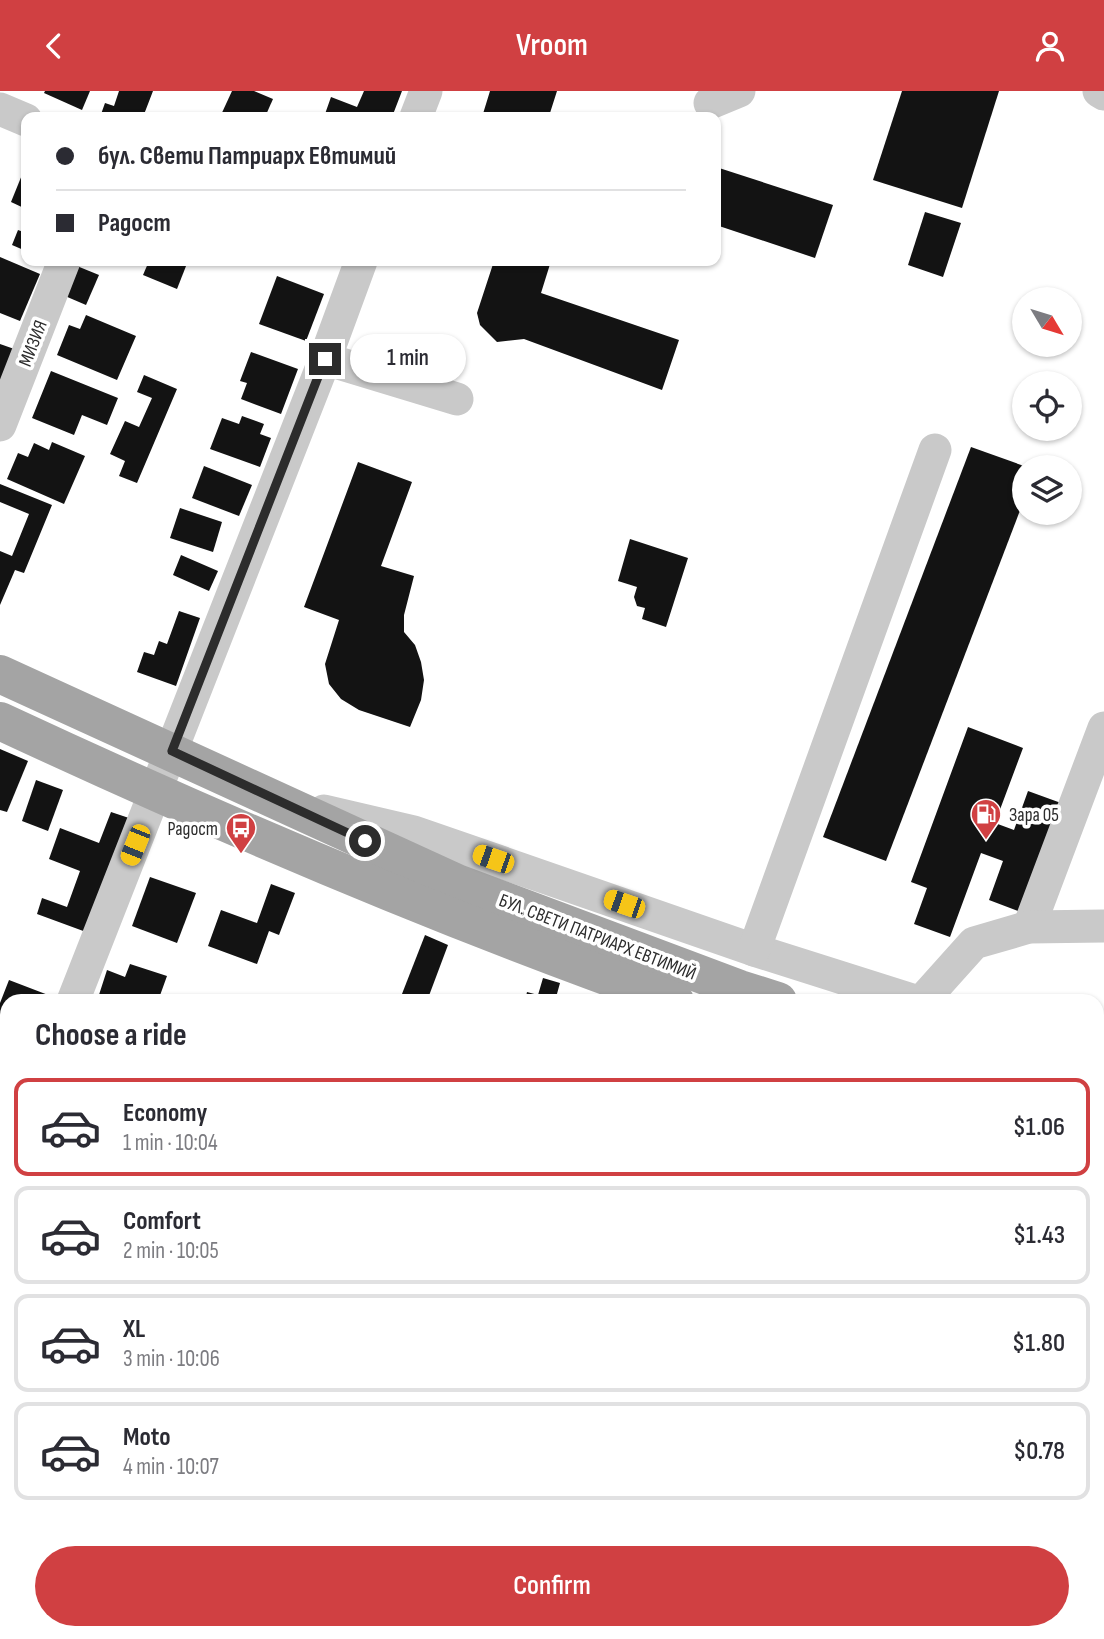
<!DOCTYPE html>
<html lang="en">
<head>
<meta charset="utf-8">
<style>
	body { margin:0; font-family:"Sofia Sans Condensed",sans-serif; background:#f7f7f7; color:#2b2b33; height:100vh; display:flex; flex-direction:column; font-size:26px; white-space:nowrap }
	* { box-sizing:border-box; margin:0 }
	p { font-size:23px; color:#7c7c81 }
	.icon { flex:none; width:38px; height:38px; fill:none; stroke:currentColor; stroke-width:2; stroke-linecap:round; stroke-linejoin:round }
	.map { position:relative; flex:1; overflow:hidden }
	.panel { position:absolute; left:0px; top:903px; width:1104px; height:646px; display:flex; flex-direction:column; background:#fff; border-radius:21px 21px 0 0; box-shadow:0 2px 5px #0004 }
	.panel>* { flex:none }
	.hud { position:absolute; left:21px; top:21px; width:700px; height:154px; border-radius:14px; box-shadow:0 2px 5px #0004; display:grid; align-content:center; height:154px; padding:0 35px; background:#fff }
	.needle { width:46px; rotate:128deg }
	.buttons { position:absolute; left:1012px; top:196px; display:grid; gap:14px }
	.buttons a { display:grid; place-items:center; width:70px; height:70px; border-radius:50%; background:#fff; box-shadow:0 2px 5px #0004; font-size:35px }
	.end { position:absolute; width:32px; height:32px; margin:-16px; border:9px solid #2c2c2c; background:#fff; box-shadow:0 0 0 4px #fff }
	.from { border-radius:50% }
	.bubble { position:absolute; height:49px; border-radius:24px; background:#fff; box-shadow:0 2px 5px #0004; font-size:23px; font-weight:600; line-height:49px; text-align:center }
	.car { position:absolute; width:21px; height:42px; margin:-21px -10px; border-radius:9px; box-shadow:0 0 5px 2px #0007; background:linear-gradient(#f5c518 24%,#345 0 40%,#f5c518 0 76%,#345 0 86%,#f5c518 0) }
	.hud b { display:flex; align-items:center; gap:24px; height:66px; font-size:26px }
	.hud b+b { border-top:2px solid #e1e1e2 }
	.hud i { width:18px; height:18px; background:#2b2b33 }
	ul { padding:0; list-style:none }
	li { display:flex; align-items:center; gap:21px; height:98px; margin:0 14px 10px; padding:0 21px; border:4px solid #e1e1e2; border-radius:14px }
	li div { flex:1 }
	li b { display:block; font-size:26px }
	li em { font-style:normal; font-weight:600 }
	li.current { border-color:#d04042 }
	li>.icon { width:63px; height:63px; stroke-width:1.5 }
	h2 { padding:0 35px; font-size:32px; line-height:84px }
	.action { display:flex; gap:14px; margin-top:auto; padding:14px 35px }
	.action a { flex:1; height:80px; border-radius:42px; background:#d04042; color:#fff; font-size:28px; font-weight:600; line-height:80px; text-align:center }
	header { display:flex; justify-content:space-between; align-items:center; height:91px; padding:0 35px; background:#d04042; color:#fff; font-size:32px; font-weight:600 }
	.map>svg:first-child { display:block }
	.building { fill:#131313 }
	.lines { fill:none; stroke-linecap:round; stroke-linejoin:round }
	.minor { stroke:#c9c9c9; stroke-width:33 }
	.major { stroke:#a4a4a4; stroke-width:38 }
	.route { stroke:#2c2c2c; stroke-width:9 }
	.labels { text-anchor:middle; stroke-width:7; stroke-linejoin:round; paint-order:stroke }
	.street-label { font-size:19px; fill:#2c2c2c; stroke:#fff }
	.poi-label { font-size:19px; fill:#2c2c2c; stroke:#fff; text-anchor:start }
</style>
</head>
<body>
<header><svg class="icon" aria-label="back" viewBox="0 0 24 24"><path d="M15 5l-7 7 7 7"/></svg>Vroom<svg class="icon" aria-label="person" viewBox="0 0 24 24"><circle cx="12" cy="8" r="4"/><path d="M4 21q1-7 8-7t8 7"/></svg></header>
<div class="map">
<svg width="1104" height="1548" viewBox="0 0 1104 1548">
	<rect width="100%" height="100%" fill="#fff"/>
	<g class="building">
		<path d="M45,0H90L82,19L44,2Z"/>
		<path d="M119,0H153L143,26H100L105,12L114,15Z"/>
		<path d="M232,0H254L273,8L265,26H220Z"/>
		<path d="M364,0H402L392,26H373L360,21L358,26H332L325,23L331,6L357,16Z"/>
		<path d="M490,0H557L550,22L562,26H482Z"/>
		<path d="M902,0H999L962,117L873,89Z"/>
		<path d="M26,74V118L11,111Z"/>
		<path d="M716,76L833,114L815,167L716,134Z"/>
		<path d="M925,121L961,132L943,186L908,174Z"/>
		<path d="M18,139L26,142V160L12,154Z"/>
		<path d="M0,166L40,183L20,230L0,222Z"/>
		<path d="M149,170H188L177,198L143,184Z"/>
		<path d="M494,170H551L541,202L679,249L662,299L524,248L497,251L480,234L477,222Z"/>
		<path d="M77,175L99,184L86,214L65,205Z"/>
		<path d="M277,185L324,203L306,250L259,233Z"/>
		<path d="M86,224L136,245L117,289L57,264L69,234L80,238Z"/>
		<path d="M0,253L20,260L0,299Z"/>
		<path d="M251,261L298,278L281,323L241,308L247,292L240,290Z"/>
		<path d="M51,280L118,307L107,334L82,324L74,344L32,327Z"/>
		<path d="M144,284L177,298L137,392L119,385L125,370L110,363L125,330L139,336L152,307L137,301Z"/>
		<path d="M242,325L264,333L260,343L271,347L260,376L210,358L222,327L239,333Z"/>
		<path d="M52,351L85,365L64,413L7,388L18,362L28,366L34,352L49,359Z"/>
		<path d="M971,356L1024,375V409L886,770L823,746Z"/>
		<path d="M358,371L412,391L381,475L414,485L404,524V541L415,554L421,571L424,589L421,609L410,636L359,619L341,608L329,593L325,573L339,529L304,516Z"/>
		<path d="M204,375L252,394L239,425L192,407Z"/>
		<path d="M0,393L52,414L24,482L15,479L0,514V460L12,465L29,423L0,411Z"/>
		<path d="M180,417L222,431L213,461L170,447Z"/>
		<path d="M630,448L688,467L666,536L642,528L645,517L637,515L634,506L637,496L618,490Z"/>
		<path d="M181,464L218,480L209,500L173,484Z"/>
		<path d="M179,520L200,527L176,595L137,581L144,561L154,564L159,550L167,553Z"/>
		<path d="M968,636L1023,657L995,732L1014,739L1028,700L1061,712L1021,821L989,809L1003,770L981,762L950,846L914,833L927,797L911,791Z"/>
		<path d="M0,658L28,670L7,721L0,719Z"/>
		<path d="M36,689L63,699L48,740L22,730Z"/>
		<path d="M111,721L129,727L86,841L37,823L42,807L67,816L80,780L49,768L60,737L99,752Z"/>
		<path d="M150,786L196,802L177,852L132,835Z"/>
		<path d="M271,793L295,802L279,844L269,840L257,873L208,855L221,819L257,832Z"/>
		<path d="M425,844L448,854L427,910H405L400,908Z"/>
		<path d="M130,873L167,885L158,910H97L107,879L125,886Z"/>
		<path d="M543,887L560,892L555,910H525L527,901L538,904Z"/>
		<path d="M9,889L56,907L55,910H7V938L0,936V912Z"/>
		<path d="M0,948L7,951V987L0,984Z"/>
		<path d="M0,1008L7,1010V1020L0,1037Z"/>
		<path d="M0,1140L7,1142V1169L1,1189Z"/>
		<path d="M0,1220L7,1222V1260L0,1258Z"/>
		<path d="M0,1370L7,1372V1402L0,1399Z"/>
		<path d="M1097,1535L1104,1537V1548H1092L1094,1542H1097Z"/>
		<path d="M957,1542H991L989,1548H955Z"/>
	</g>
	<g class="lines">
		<g class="minor">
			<path d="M1099,0L1104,3"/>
			<path d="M710,12L739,0"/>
			<path d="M0,18L26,29"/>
			<path d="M416,26L426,0"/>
			<path d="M325,268L457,308"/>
			<path d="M0,334L64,170"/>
			<path d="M324,720L414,741L754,859L915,910"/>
			<path d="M1029,836L1104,637"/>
			<path d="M754,859L935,359"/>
			<path d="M73,910L325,268L361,170"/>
			<path d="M922,910L974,852L1029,836L1104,835"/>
			<path d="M1097,972L1104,975"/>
			<path d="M0,1076L7,1079"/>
			<path d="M1097,1280L1104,1261"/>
			<path d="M1097,1363L1104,1364"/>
			<path d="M1011,1548L1013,1542"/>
		</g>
		<g class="major">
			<path d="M0,583L457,792L740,898L778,910"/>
			<path d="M0,630C221,733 445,829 675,910"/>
			<path d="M1097,1007L1104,1009"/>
			<path d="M1097,1051L1104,1053"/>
		</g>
	</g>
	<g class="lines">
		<path class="route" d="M325,268L172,660L365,750"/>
	</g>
	<defs>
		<g id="fuel-pin" transform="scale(1.575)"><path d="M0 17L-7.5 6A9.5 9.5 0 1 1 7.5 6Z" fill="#d04042" stroke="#fff"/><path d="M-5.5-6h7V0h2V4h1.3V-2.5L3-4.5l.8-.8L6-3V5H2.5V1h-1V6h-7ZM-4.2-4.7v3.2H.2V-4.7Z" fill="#fff"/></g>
		<g id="bus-pin" transform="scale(1.575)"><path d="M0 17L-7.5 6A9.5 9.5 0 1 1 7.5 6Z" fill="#d04042" stroke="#fff"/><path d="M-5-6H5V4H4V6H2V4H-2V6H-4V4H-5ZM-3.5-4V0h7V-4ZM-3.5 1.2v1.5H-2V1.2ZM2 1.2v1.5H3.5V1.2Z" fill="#fff"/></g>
	</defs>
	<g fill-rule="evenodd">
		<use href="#fuel-pin" x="986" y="723"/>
		<use href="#bus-pin" x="241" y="737"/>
	</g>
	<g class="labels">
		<g class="street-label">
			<text transform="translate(32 252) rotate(-69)" y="7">МИЗИЯ</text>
			<text transform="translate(598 845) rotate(21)" y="7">БУЛ. СВЕТИ ПАТРИАРХ ЕВТИМИЙ</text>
		</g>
		<g class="poi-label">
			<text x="1009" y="730">Зара 05</text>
			<text x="218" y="744" text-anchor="end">Радост</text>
		</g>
	</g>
</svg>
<div class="buttons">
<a><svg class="needle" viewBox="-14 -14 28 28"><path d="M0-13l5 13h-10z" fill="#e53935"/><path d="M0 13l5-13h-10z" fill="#7c7c81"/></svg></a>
<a><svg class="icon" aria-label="locate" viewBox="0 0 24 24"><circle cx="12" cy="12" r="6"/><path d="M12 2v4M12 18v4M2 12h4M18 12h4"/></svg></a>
<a><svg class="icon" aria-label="layers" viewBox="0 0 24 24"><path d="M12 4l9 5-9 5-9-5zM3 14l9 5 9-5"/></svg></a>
</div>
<i class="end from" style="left:365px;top:750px"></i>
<i class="end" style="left:325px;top:268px"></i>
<div class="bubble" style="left:350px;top:243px;width:116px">1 min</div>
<i class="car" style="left:135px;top:754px;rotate:202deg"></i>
<i class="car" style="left:493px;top:768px;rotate:289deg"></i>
<i class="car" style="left:624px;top:813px;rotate:289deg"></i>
<div class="hud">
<b><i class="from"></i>бул. Свети Патриарх Евтимий</b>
<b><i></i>Радост</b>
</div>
<section class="panel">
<h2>Choose a ride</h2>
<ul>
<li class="current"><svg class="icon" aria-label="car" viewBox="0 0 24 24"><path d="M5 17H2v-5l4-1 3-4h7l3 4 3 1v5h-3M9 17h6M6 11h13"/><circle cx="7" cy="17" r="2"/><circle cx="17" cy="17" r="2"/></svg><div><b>Economy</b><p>1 min · 10:04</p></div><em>$1.06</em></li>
<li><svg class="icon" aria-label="car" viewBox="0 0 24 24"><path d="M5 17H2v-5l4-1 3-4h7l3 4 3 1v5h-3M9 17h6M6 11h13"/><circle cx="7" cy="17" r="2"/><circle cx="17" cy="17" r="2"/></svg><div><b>Comfort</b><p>2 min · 10:05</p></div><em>$1.43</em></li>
<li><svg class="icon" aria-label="car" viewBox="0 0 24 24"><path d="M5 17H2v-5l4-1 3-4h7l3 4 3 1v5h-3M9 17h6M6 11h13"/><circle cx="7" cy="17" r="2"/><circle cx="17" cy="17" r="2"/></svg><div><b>XL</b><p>3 min · 10:06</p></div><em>$1.80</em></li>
<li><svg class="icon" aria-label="car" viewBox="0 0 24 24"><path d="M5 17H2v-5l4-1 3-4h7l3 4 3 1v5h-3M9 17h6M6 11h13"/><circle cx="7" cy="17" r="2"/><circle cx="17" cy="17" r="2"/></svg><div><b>Moto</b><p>4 min · 10:07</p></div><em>$0.78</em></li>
</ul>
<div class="action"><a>Confirm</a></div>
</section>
</div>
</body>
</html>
